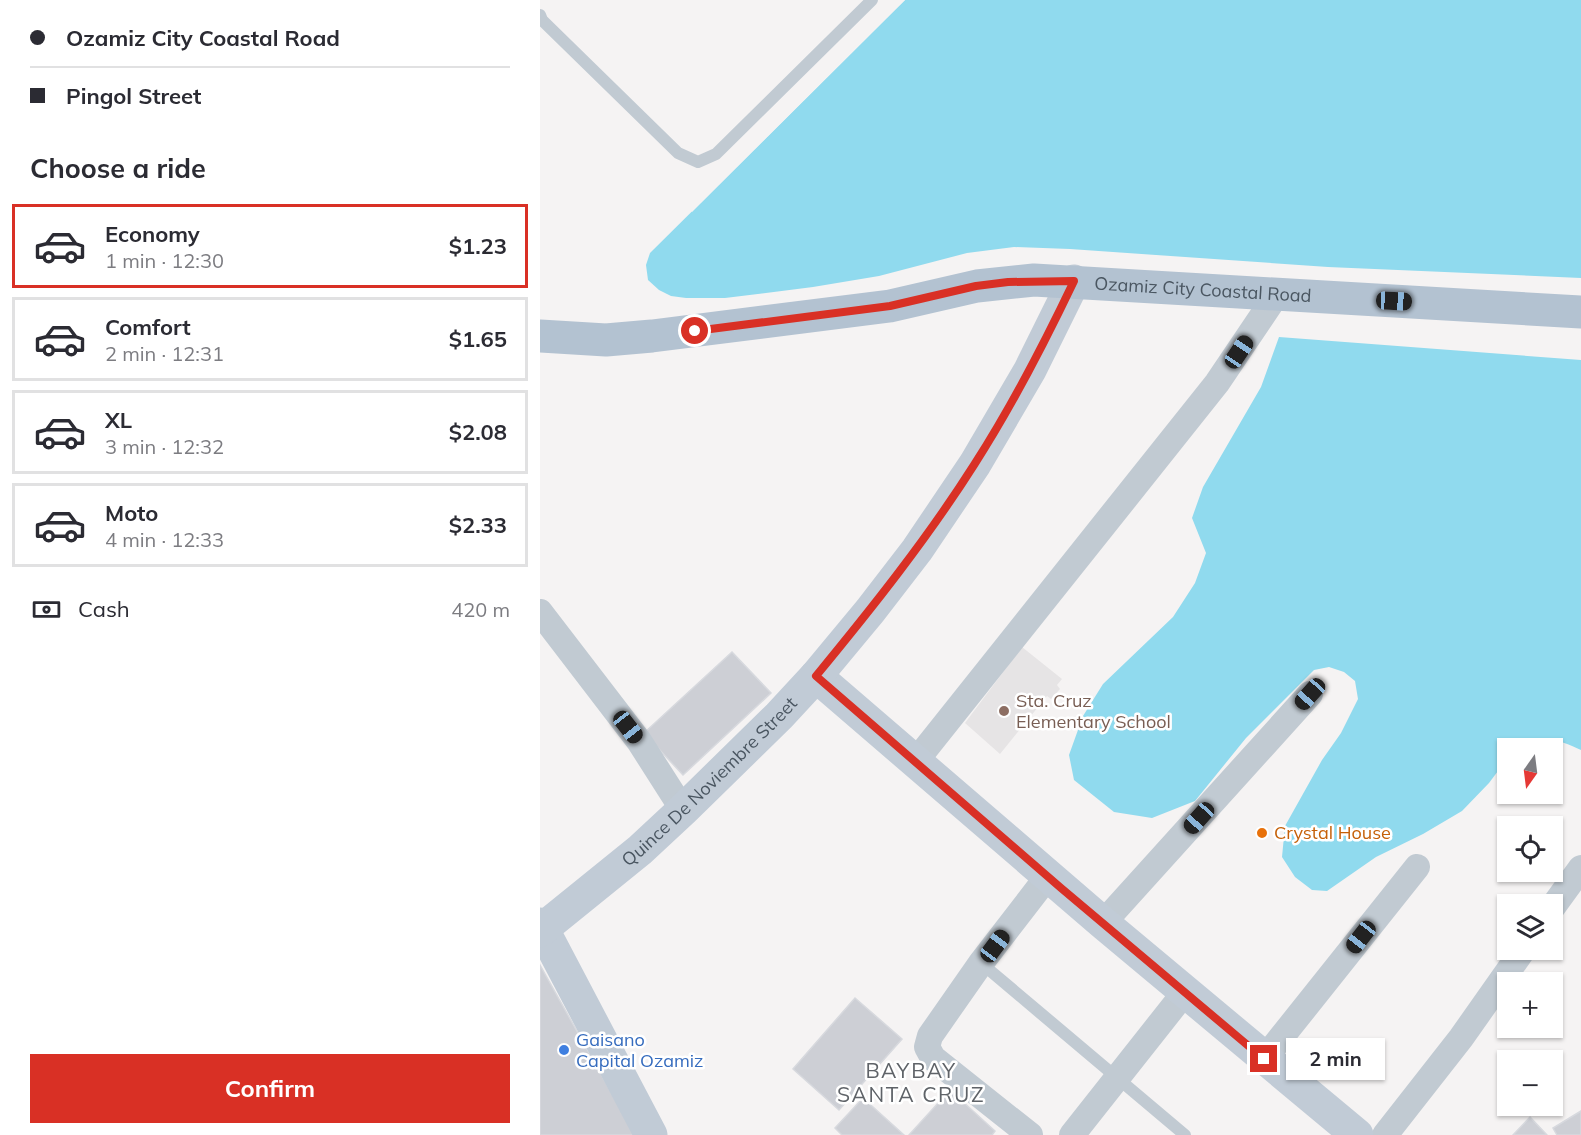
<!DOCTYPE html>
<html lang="en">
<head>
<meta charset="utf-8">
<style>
	body { margin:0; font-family:Mulish,sans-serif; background:#f7f7f7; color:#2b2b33; height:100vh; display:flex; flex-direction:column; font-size:22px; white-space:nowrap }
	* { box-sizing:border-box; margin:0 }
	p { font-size:20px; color:#7c7c81 }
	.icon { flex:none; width:33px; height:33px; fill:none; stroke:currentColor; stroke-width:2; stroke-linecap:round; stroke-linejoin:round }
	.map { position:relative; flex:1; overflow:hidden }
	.details { display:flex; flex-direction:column; background:#fff; width:540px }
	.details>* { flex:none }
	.hud { display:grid; align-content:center; height:132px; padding:0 30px; background:#fff }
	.needle { width:39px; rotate:194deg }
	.fabs { position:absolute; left:957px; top:738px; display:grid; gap:12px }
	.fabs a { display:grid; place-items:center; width:66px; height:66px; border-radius:0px; background:#fff; box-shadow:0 2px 4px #0004; font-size:30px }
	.end { position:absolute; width:27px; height:27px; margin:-14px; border:8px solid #d93025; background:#fff; box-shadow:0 0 0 3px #fff }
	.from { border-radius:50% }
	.bubble { position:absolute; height:42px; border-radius:0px; background:#fff; box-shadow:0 2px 4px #0004; font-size:20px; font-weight:700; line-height:42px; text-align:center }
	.car { position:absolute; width:18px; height:36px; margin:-18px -9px; border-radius:8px; box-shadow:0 0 4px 2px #0007; background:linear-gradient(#222 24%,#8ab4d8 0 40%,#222 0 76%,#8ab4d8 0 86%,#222 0) }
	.hud b { display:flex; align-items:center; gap:21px; height:57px; font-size:22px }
	.hud b+b { border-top:2px solid #e1e1e2 }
	.hud i { width:15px; height:15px; background:#2b2b33 }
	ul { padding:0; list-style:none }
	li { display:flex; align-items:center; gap:18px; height:84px; margin:0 12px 9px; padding:0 18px; border:3px solid #e1e1e2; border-radius:0px }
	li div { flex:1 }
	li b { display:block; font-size:22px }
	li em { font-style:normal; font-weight:700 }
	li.on { border-color:#d93025 }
	li>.icon { width:54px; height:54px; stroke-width:1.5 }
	h2 { padding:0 30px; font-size:27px; line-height:72px }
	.pay { display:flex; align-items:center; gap:15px; height:66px; padding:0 30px; font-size:22px }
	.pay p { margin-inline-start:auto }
	.action { display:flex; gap:12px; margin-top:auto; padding:12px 30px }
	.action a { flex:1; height:69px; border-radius:0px; background:#d93025; color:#fff; font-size:24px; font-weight:700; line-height:69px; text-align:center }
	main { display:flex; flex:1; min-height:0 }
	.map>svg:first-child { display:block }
	.education { fill:#e6e4e5 }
	.water { fill:#90daee }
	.pier { fill:#f5f3f3 }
	.building { fill:#cdcfd5; stroke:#d7d9de; stroke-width:1.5 }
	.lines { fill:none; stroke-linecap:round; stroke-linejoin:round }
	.lane { stroke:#c1cad2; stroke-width:12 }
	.street { stroke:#c1cad2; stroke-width:26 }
	.secondary { stroke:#c1cbd6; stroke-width:33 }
	.primary { stroke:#b3c2d1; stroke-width:33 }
	.route { stroke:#d93025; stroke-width:8 }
	.education-dot { fill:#8d6e63; stroke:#fff; stroke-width:2 }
	.food-dot { fill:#e8710a; stroke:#fff; stroke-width:2 }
	.shop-dot { fill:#3f7fe0; stroke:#fff; stroke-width:2 }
	.labels { text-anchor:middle; stroke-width:5; stroke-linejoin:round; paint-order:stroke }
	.street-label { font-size:18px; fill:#4a5661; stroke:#fff }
	.education-label { font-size:18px; fill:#785e54; stroke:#fff; text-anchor:start }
	.food-label { font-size:18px; fill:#c56008; stroke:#fff; text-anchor:start }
	.shop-label { font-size:18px; fill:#366cbe; stroke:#fff; text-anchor:start }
	.quarter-label { font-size:21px; letter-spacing:1.5px; fill:#5f6368; stroke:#fff }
</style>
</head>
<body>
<main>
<section class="details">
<div class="hud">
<b><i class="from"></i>Ozamiz City Coastal Road</b>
<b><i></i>Pingol Street</b>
</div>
<h2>Choose a ride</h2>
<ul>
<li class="on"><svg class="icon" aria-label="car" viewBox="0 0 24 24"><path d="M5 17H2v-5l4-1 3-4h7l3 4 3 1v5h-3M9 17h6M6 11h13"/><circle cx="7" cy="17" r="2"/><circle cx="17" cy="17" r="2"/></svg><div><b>Economy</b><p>1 min · 12:30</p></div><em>$1.23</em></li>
<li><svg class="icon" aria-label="car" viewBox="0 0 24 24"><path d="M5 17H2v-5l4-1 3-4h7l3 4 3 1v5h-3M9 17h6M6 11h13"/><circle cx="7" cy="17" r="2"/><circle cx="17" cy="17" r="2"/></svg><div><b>Comfort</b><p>2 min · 12:31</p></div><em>$1.65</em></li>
<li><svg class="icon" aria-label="car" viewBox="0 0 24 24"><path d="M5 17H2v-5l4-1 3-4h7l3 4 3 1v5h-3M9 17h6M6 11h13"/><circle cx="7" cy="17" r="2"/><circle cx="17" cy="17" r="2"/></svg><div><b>XL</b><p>3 min · 12:32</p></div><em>$2.08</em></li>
<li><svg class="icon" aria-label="car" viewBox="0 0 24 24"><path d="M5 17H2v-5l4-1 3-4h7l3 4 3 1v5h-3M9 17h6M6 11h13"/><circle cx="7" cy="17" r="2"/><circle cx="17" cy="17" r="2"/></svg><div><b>Moto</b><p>4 min · 12:33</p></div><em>$2.33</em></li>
</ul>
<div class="pay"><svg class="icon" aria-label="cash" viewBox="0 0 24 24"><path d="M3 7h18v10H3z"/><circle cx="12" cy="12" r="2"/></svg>Cash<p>420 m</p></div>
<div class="action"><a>Confirm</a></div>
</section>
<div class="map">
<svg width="1041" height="1135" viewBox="0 0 1041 1135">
	<rect width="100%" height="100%" fill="#f5f3f3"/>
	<path class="education" d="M482,647L522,679L517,685L520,689L511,699L507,696L460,754L425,723Z"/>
	<g class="water">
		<path d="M365,0H1041V278L788,267L530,249L474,247L427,253L339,276L273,287L185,298H146L131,296L119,290L108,280L106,265L110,253Z"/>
		<path d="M739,337L1041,360V750C1028,744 1004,733 990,741C979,747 981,748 968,748L967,759L949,783L922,811L883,834L836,857L787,891L772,890L755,877L742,857L745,826L782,760L801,733L818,699L815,681L804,672L789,667L774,670L706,738L655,801L612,818L574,812L534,780L529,755L543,716L563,684L633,617L655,583L666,553L652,518L663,487L721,387Z"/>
	</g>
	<path class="pier" d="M361,0H365L152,212L150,209Z"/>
	<g class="building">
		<path d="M192,652L231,693L143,775L104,733Z"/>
		<path d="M0,965L95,1135H0Z"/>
		<path d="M315,998L362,1039L299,1110L253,1069Z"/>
		<path d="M410,1090L455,1131L452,1135H369Z"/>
		<path d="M323,1098L364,1135H302L295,1128Z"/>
		<path d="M1041,1111V1135H1017L1013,1128Z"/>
		<path d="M990,1117L1007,1135H973Z"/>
	</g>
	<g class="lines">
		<g class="lane">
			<path d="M0,15L2,20L138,153L158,162L176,154L332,0"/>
			<path d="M441,963L645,1135"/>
		</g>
		<g class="street">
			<path d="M0,612L99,741L143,810"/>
			<path d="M375,762L677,383L737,294"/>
			<path d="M1012,908L1041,868"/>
			<path d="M563,923L770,694"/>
			<path d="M724,1059L877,867"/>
			<path d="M490,1135L393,1058L387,1047L390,1036L441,963L508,876"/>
			<path d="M532,1135L645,992"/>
			<path d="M845,1135L921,1038L983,950"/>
		</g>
		<g class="secondary">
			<path d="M276,676L563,923L817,1135"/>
			<path d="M0,924L111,1135"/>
			<path id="s1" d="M0,931L100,850L143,810L239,716L276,676L330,611L377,550L435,464L490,370L534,281"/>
		</g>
		<path class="primary" id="s2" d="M0,336L66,340L112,336L350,306L437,286L494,280L1041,312"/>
	</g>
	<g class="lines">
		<path class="route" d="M155,331L350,306L436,286L468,282L534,281C504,344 472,406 434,465C387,539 332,608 276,676L521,888L724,1059"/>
	</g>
	<circle class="education-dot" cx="464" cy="711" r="6"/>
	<circle class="food-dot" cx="722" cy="833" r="6"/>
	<circle class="shop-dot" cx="24" cy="1050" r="6"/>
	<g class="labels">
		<g class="street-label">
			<text dy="6" stroke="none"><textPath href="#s2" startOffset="668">Ozamiz City Coastal Road</textPath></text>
			<text dy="6" stroke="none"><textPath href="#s1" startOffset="226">Quince De Noviembre Street</textPath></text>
		</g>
		<g class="education-label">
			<text x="476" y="707">Sta. Cruz<tspan x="476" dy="21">Elementary School</tspan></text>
		</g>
		<g class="food-label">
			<text x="734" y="839">Crystal House</text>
		</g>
		<g class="shop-label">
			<text x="36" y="1046">Gaisano<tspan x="36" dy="21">Capital Ozamiz</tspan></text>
		</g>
		<g class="quarter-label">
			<text x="371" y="1078">BAYBAY<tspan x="371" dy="24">SANTA CRUZ</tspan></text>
		</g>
	</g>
</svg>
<div class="fabs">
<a><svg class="needle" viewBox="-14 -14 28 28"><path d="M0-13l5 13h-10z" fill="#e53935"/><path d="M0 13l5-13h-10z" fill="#7c7c81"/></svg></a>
<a><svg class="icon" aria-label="locate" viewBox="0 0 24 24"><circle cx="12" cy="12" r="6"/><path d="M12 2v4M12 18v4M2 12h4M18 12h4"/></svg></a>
<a><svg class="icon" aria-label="layers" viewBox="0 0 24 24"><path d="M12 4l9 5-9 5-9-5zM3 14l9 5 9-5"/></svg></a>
<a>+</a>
<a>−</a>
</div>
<i class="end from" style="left:155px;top:331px"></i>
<i class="end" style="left:724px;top:1059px"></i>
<div class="bubble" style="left:746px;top:1038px;width:99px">2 min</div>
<i class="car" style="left:854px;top:301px;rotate:93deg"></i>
<i class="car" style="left:699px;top:352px;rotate:34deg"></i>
<i class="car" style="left:770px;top:694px;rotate:222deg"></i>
<i class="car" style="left:88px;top:727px;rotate:142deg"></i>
<i class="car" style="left:659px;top:818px;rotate:222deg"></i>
<i class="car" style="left:821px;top:937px;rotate:218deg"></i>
<i class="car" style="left:455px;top:946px;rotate:37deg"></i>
</div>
</main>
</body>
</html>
